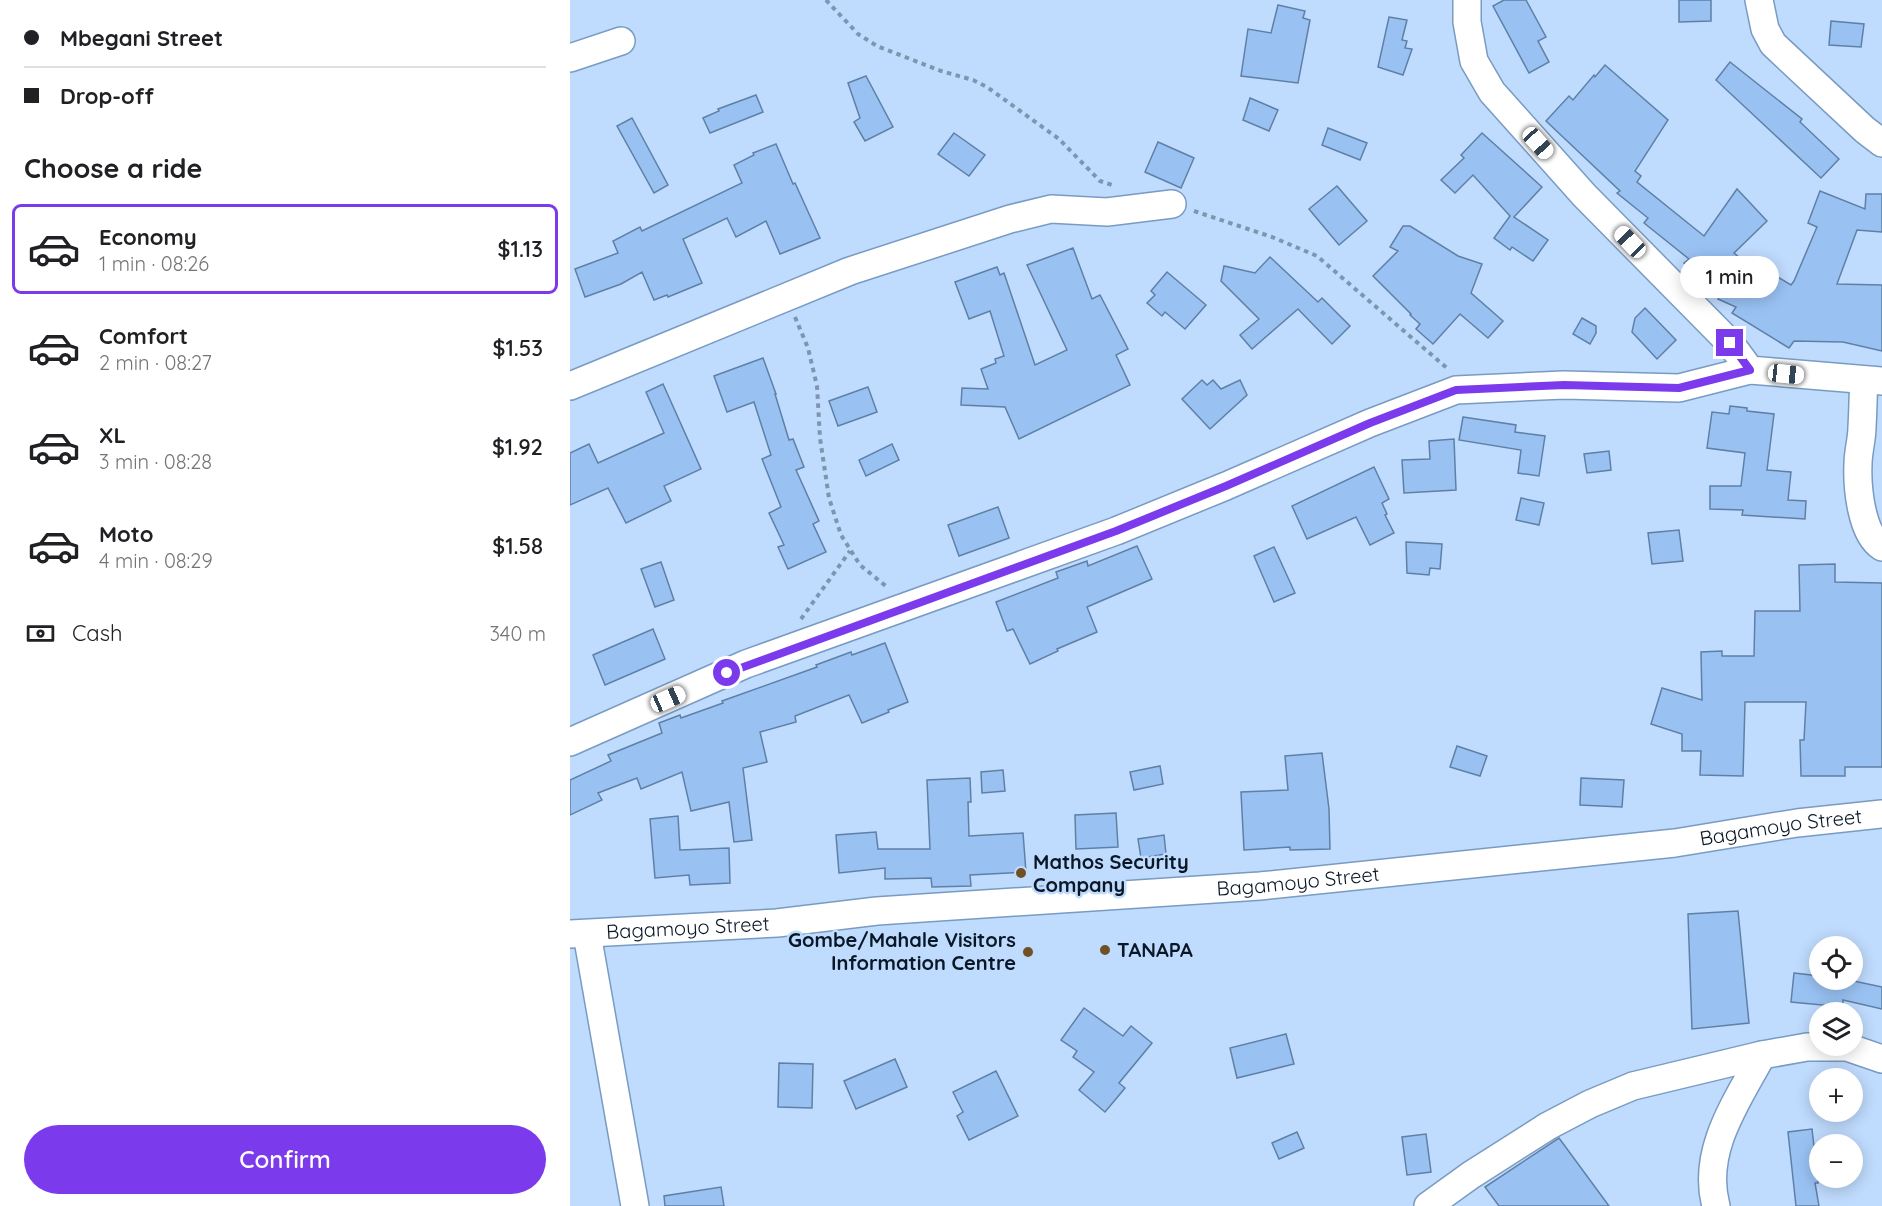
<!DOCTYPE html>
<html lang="en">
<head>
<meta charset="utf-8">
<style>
	body { margin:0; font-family:Quicksand,sans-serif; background:#f2f2f2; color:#202124; height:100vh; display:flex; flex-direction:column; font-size:22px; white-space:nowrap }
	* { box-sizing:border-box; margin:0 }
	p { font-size:20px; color:#757577 }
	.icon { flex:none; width:33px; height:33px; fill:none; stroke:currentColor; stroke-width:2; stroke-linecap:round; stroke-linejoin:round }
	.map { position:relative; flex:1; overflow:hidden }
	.panel { display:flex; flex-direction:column; background:#fff; width:570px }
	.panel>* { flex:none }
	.banner { display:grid; align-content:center; height:132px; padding:0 24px; background:#fff }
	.controls { position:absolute; left:1239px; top:936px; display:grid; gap:12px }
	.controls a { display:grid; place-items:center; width:54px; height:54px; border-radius:50%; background:#fff; box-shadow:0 3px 15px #0003; font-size:30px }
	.end { position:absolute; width:27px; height:27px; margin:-14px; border:8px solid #7c3aed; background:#fff; box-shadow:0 0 0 3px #fff }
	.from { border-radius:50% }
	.bubble { position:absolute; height:42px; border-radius:21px; background:#fff; box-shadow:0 3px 15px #0003; font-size:20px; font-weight:600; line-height:42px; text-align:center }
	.car { position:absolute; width:18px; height:36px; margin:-18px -9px; border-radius:8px; box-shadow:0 0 4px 2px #0007; background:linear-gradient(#fff 24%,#345 0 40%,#fff 0 76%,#345 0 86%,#fff 0) }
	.banner b { display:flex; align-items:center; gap:21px; height:57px; font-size:22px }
	.banner b+b { border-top:2px solid #e0e0e0 }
	.banner i { width:15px; height:15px; background:#202124 }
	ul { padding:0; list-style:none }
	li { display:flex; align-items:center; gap:18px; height:90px; margin:0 12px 9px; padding:0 12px; border:3px solid transparent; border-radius:9px }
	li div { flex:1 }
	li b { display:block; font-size:22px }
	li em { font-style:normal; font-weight:600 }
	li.active { border-color:#7c3aed }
	li>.icon { width:54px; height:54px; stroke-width:1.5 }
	h2 { padding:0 24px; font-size:27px; line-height:72px }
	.pay { display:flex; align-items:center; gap:15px; height:66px; padding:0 24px; font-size:22px }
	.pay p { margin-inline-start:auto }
	.primary-button { display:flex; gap:12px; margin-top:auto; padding:12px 24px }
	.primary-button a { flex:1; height:69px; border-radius:36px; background:#7c3aed; color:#fff; font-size:24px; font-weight:600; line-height:69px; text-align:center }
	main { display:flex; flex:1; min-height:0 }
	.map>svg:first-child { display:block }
	.building { fill:#99c2f3; stroke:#5f80a6; stroke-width:1.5 }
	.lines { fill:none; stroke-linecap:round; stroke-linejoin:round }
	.minor-casing { stroke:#799bc2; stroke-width:30 }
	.path { stroke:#7e95b0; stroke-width:4; stroke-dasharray:4.5 4.5; stroke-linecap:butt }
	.minor { stroke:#fff; stroke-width:27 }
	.route { stroke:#7c3aed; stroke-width:8 }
	.poi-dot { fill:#705126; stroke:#bfdbfd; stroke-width:2 }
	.labels { text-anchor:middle; stroke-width:5; stroke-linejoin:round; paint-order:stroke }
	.street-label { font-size:20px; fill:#0a1726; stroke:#bfdbfd }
	.poi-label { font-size:20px; font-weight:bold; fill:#0a1726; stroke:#bfdbfd; text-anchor:start }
</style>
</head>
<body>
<main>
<section class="panel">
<div class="banner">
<b><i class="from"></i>Mbegani Street</b>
<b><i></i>Drop-off</b>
</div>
<h2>Choose a ride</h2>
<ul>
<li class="active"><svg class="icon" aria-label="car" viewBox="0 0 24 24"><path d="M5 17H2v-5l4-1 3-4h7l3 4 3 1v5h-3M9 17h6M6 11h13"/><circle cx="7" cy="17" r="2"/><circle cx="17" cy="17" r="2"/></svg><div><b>Economy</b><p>1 min · 08:26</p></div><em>$1.13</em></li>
<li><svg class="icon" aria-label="car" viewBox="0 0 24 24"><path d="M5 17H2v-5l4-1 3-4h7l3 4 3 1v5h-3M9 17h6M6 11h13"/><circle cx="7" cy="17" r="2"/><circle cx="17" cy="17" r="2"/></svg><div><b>Comfort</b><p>2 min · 08:27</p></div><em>$1.53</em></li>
<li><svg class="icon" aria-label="car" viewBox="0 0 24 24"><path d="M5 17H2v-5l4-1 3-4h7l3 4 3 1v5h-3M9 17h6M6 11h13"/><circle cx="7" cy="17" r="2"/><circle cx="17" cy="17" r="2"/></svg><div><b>XL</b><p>3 min · 08:28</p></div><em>$1.92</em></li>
<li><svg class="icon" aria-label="car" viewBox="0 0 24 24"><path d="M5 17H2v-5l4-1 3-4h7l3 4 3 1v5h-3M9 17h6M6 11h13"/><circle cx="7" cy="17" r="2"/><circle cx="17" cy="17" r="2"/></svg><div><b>Moto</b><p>4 min · 08:29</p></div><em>$1.58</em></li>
</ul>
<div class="pay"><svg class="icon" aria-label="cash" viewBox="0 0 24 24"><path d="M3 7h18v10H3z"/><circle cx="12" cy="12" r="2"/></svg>Cash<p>340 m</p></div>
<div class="primary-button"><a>Confirm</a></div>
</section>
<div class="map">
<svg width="1312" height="1206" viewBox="0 0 1312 1206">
	<rect width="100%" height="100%" fill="#bfdbfd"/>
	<g class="building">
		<path d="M934,0H956L976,37L968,41L979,62L959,73L923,6Z"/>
		<path d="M1109,0H1141V21L1109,22Z"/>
		<path d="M708,5L735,11L733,18L740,20L728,83L671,76L678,29L701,33Z"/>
		<path d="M819,17L837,20L832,40L837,41L835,48L842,49L833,75L808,67Z"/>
		<path d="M1261,21L1294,24L1291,47L1259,45Z"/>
		<path d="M1160,62L1232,119L1230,122L1269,159L1251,178L1146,80Z"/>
		<path d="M1035,65L1098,120L1065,171L1071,176L1067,182L1134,236L1167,189L1197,221L1164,253L1201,284L1206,276L1221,285L1224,281L1247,227L1238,223L1250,191L1295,209L1296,194H1312V232L1287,230L1267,284L1312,285V351L1273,342L1224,341L1219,348L1162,313L1166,307L1148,299L1150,294L1114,263L1119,259L1074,223L1078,218L1047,193L1050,191L976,121L999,96L1003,100L1024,75L1025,77Z"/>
		<path d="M296,76L323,127L295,141L284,122L290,118L278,83Z"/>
		<path d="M186,95L193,112L140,133L133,118L149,111L148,109Z"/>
		<path d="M680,98L708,110L699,131L673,120Z"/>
		<path d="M62,118L98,185L84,193L47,126Z"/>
		<path d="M758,128L797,143L790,160L752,145Z"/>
		<path d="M384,133L415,155L399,176L368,154Z"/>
		<path d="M912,133L972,187L944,217L978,240L963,261L942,247L940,250L924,238L940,216L903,175L885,193L871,180L894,158L891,155Z"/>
		<path d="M588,142L624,158L611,188L575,172Z"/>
		<path d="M206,144L223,184L225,183L250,238L210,254L196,221L166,237L157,218L113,239L132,283L98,297L97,295L84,300L72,272L51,284L15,297L5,269L48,253L43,241L70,227L72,231L172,183L164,165L184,155L183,153Z"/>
		<path d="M767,186L797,221L769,245L739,209Z"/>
		<path d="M833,226H840L888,256L912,264L901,293L933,321L918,338L890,314L863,344L846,329L850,324L840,315L841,314L803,276L828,251L820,247Z"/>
		<path d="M503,248L522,299L530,295L558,349L546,355L560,385L449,439L435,407L391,405L392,388L418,389L411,369L426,363L425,359L434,356L420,311L399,319L385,282L427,267L430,275L434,273L465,365L497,350L457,265Z"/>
		<path d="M700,257L748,302L752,298L780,326L762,344L728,309L682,349L670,335L689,319L651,281L654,266L685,273Z"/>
		<path d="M597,272L636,305L615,329L595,312L592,316L577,303L585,295L581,291Z"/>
		<path d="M1075,308L1106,340L1087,359L1062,332L1065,318Z"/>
		<path d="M1012,318L1026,326V333L1020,344L1003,334Z"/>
		<path d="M193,358L206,394H205L219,440L223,439L234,467L226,470L249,521L243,524L256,552L218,569L208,547L214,545L199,513L211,507L192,459L201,455L184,402L157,412L144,376Z"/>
		<path d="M632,380L637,385L643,380L651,389L670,380L677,395L640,429L612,399Z"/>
		<path d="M93,384L131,469L94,486L101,501L56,523L38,488L0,505V453L19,444L28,463L94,433L76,392Z"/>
		<path d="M298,387L307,412L268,426L259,401Z"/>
		<path d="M1160,406L1177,408V411L1204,414L1197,470L1221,472L1218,500L1236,501L1235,519L1172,515L1173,510L1140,509V486H1171L1175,453L1137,448L1142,412L1159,414Z"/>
		<path d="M893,417L946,425L945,432L975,436L969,476L948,473L951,450L889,440Z"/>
		<path d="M884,439L886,490L834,493L832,460L860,459L859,441Z"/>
		<path d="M322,444L329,460L296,476L289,460Z"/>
		<path d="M1039,451L1041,470L1017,473L1014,454Z"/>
		<path d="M804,467L819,499L812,503L817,514L815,515L824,533L800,545L786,517L737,539L722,506Z"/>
		<path d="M951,498L974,503L969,525L946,520Z"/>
		<path d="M428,507L439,538L389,556L378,525Z"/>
		<path d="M1109,530L1113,561L1082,564L1078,533Z"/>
		<path d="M836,542L872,544L870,569L860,568L859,575L837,573Z"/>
		<path d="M567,546L582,579L517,607L527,632L487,649L488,651L460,664L443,629L437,631L426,602L488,578L486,572L517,561L518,566Z"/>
		<path d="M704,547L725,593L704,602L684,556Z"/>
		<path d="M91,562L104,600L85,607L71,569Z"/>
		<path d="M1265,564V582L1312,583V767H1275V776H1231L1230,740H1234L1236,702H1175L1173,776L1130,775L1131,751H1112V734L1081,724L1092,688L1132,700L1131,652L1152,651V656H1184L1185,611H1230L1229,565Z"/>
		<path d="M83,629L95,659L35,685L23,655Z"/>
		<path d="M315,643L338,702L318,710L319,712L292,723L279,695L225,716L226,722L190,732L197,762L173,768L182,840L164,842L159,802L121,811L112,772L71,789L67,778L28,793L32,800L0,815V780L41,761L38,755L92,733L89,723L110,715L111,718L153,703L152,701L247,667L246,665L281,652L282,655Z"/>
		<path d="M887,746L917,756L910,776L880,767Z"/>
		<path d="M752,753L759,809L760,849L720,850V847L674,850L671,792L718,790L715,756Z"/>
		<path d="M590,766L593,784L564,790L560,772Z"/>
		<path d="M433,770L435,791L412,793L411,772Z"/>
		<path d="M400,778L401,802H398L399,836L453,833L456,872L400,875L401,886L362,887L361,878L315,879V868L269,873L266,835L306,832L308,849H360L357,780Z"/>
		<path d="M1011,778L1054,780L1052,807L1010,805Z"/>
		<path d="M546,813L548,847L506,849L505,815Z"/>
		<path d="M108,816L110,850L159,848L160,883L120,885L119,875L85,878L80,819Z"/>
		<path d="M594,835L596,854L571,858L568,839Z"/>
		<path d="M1168,911L1179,1023L1122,1029L1118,914Z"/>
		<path d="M1224,973L1250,976V980H1279L1312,987V1009L1273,1000V1007L1221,1002Z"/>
		<path d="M514,1008L553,1036L561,1026L582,1043L549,1083L555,1088L535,1112L509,1090L524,1072L503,1057L507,1051L491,1040Z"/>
		<path d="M716,1034L724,1064L667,1078L660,1048Z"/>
		<path d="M325,1059L337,1087L286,1109L274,1081Z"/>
		<path d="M209,1063L243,1064L242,1108L208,1107Z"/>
		<path d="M426,1071L448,1116L399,1140L387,1116L393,1112L383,1092Z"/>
		<path d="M1242,1129L1248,1183H1245L1249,1206H1226L1218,1132Z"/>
		<path d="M727,1132L734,1148L709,1159L702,1143Z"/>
		<path d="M856,1134L861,1172L837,1175L832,1137Z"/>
		<path d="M989,1138L1039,1206H929L915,1187Z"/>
		<path d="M151,1187L154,1206H95L94,1196Z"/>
	</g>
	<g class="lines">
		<g class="minor-casing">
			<g id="minor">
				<path d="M897,0V22L904,61L922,92L1014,195L1160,343L1180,370L1312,381"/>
				<path d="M1189,0L1195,29L1203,44L1295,130L1312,143"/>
				<path d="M0,58L51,41"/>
				<path d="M1294,380C1293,395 1293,411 1292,427C1292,439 1288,452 1288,464C1287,487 1291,534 1312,547"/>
				<path d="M0,386L280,271L440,219L481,209L537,212L602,204"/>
				<path d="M0,742L176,664L546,531L656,486L800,423L886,390L994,385L1109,388L1180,370"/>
				<path id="s1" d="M0,934L207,923L307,911L690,886L1105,843L1227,823L1312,814"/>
				<path d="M17,934L65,1206"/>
				<path d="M858,1206L901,1175L978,1126L1020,1104L1063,1086L1192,1055L1237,1047H1277L1312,1059"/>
				<path d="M1146,1206C1131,1151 1167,1101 1192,1055"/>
			</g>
		</g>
		<g class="path">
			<path d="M256,0L288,34L307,46L371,71L403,80L417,87L489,139L530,181L545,186"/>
			<path d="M624,211L702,237L747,256L878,369"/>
			<path d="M225,317L238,348L247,386L250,438L259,498L271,535L290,565L317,587"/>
			<path d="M231,619L280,551"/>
		</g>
		<use href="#minor" class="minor"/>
	</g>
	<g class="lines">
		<path class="route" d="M157,673L546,531L656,486L800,423L886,390L994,385L1109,388L1180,370L1160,343"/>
	</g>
	<g class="poi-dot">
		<circle cx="451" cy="873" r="6"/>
		<circle cx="535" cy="950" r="6"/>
		<circle cx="458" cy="952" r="6"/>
	</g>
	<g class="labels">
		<g class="street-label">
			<text dy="7" stroke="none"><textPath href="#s1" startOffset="1216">Bagamoyo Street</textPath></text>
			<text dy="7" stroke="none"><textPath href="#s1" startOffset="730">Bagamoyo Street</textPath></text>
			<text dy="7" stroke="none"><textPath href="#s1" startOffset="118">Bagamoyo Street</textPath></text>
		</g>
		<g class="poi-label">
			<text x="463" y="869">Mathos Security<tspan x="463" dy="23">Company</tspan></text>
			<text x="446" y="947" text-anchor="end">Gombe/Mahale Visitors<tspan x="446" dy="23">Information Centre</tspan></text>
			<text x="547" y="957">TANAPA</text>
		</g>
	</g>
</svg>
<div class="controls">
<a><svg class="icon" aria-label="locate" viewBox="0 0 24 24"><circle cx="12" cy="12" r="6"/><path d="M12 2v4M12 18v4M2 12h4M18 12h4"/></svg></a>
<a><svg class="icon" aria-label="layers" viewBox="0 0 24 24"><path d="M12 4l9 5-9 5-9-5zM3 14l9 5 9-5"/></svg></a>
<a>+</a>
<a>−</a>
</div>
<i class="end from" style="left:157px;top:673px"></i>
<i class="end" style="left:1160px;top:343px"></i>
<div class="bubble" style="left:1110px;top:256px;width:99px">1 min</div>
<i class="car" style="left:968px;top:143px;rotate:138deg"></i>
<i class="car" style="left:1060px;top:242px;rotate:316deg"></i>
<i class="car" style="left:1216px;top:374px;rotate:96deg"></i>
<i class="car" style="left:98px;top:699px;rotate:66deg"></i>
</div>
</main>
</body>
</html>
